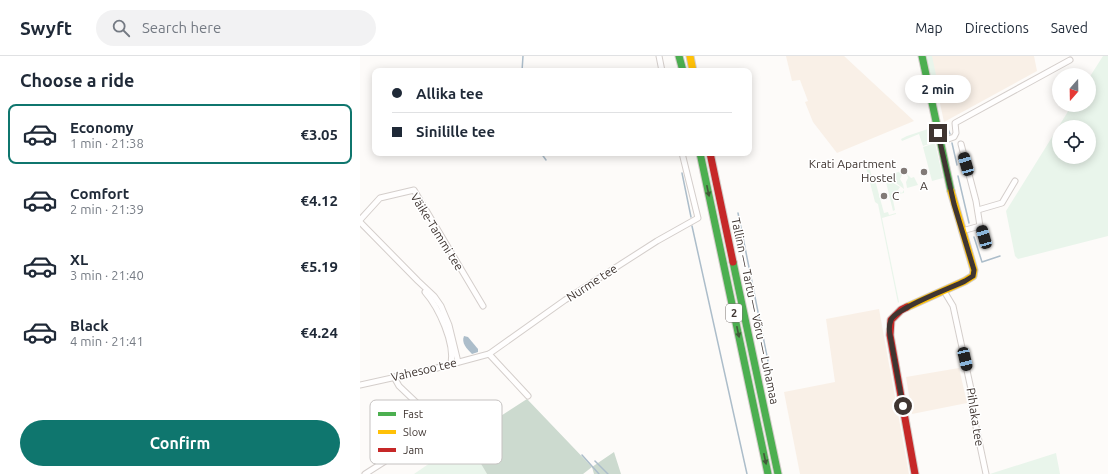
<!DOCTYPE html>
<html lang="en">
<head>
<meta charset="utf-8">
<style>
	body { margin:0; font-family:Ubuntu,sans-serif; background:#f2f2f3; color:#1f2937; height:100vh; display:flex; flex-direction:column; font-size:15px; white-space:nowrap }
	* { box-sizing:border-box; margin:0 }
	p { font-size:13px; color:#747a83 }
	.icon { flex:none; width:22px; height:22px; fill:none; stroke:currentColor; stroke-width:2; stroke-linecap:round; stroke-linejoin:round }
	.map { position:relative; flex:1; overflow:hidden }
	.side { display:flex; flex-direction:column; background:#fff; width:360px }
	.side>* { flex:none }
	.guide { position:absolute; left:12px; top:12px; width:380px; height:88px; border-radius:8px; box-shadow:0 2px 10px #0003; display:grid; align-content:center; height:88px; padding:0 20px; background:#fff }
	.needle { width:26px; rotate:200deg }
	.buttons { position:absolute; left:692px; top:12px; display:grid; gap:8px }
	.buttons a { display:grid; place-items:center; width:44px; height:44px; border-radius:50%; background:#fff; box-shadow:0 2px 10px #0003; font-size:20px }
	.end { position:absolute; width:18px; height:18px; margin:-9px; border:5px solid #3f3531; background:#fff; box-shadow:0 0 0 2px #fff }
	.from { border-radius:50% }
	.bubble { position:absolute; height:28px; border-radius:14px; background:#fff; box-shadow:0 2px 10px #0003; font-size:13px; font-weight:700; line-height:28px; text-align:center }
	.car { position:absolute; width:12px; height:24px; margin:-12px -6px; border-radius:5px; box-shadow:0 0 3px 1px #0007; background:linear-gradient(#222 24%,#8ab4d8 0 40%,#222 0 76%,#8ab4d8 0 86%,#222 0) }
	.guide b { display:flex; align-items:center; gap:14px; height:38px; font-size:15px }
	.guide b+b { border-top:1px solid #e0e1e3 }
	.guide i { width:10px; height:10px; background:#1f2937 }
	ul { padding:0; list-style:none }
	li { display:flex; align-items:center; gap:12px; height:60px; margin:0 8px 6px; padding:0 12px; border:2px solid transparent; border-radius:8px }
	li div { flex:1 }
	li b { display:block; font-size:15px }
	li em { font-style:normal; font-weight:700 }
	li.active { border-color:#0f766e }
	li>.icon { width:36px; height:36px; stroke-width:1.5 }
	h2 { padding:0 20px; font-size:18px; line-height:48px }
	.action { display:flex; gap:8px; margin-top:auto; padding:8px 20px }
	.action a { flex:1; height:46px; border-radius:24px; background:#0f766e; color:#fff; font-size:16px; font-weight:700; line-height:46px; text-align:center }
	header { display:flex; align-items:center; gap:24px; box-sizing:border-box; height:56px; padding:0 20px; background:#fff; border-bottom:1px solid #e0e1e3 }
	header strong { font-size:19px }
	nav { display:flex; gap:22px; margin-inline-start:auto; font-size:14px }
	.search { width:280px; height:36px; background:#f2f2f3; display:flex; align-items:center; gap:10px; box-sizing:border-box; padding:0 14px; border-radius:22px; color:#747a83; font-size:15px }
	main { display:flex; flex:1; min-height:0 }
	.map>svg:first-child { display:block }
	.commercial { fill:#f9f0e7 }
	.green { fill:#e9f5eb; fill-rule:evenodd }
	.forest { fill:#ccdacf }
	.water { fill:#acbdca }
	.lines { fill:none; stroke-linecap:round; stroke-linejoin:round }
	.stream { stroke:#acbdca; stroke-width:1.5 }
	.street-casing { stroke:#d4cecb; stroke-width:7 }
	.fast-casing { stroke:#d4cecb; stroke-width:9 }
	.slow-casing { stroke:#d4cecb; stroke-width:9 }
	.jam-casing { stroke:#d4cecb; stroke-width:9 }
	.street { stroke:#fffefe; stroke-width:5 }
	.fast { stroke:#4caf50; stroke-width:7 }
	.slow { stroke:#ffc107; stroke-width:7 }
	.jam { stroke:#c62828; stroke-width:7 }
	.oneway { fill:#435a3a }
	.route { stroke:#3f3531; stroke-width:5 }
	.poi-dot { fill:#827a77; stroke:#fff; stroke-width:1.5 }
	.labels { text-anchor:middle; stroke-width:3; stroke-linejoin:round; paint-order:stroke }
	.shield { fill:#fff; stroke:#79726f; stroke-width:1 }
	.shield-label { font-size:11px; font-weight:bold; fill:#3f3531 }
	.poi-label { font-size:12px; fill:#3f3531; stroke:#fff; text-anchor:end }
	.street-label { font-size:12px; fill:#3f3531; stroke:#fff }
	.key { fill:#fff; stroke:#c5c2c1; stroke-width:1 }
	.key-label { font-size:11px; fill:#3f3531 }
</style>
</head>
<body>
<header>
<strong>Swyft</strong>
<div class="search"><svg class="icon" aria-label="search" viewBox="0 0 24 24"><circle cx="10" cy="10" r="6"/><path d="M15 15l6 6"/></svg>Search here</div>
<nav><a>Map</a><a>Directions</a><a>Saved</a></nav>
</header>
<main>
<section class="side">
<h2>Choose a ride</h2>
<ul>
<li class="active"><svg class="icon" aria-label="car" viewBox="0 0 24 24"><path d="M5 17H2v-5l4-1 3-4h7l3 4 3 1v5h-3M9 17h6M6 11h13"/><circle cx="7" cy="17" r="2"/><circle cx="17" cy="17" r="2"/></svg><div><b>Economy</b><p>1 min · 21:38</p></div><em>€3.05</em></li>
<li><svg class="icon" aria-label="car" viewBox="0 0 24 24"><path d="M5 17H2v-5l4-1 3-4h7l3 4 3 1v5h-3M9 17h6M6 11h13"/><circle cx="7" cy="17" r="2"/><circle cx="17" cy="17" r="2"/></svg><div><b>Comfort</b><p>2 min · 21:39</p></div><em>€4.12</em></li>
<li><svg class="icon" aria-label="car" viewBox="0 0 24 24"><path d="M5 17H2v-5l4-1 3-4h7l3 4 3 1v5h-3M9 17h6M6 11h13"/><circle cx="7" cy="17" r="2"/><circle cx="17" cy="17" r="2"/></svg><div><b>XL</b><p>3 min · 21:40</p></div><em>€5.19</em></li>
<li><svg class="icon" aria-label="car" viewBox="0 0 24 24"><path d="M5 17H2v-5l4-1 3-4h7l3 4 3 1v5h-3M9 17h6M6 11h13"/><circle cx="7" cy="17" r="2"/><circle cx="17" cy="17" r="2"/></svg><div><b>Black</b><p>4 min · 21:41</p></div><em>€4.24</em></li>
</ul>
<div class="action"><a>Confirm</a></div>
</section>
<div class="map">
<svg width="748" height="418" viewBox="0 0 748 418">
	<rect width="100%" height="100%" fill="#fdfbf9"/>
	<g class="commercial">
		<path d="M426,0H484L554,65L477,97L453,66L445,46L448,45L440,24L432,25Z"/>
		<path d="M570,0H674L677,15L584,66Z"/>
		<path d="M519,253L549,418H440L424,336L475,326L466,263Z"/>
		<path d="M599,312L607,347L552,358L546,321Z"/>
	</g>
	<g class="green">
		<path d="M566,0H572L580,38L579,41L576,40L573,37Z"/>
		<path d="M743,0H748V180L658,203L655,200L646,155L712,49H729V22ZM699,71H729V101H699Z"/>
		<path d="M568,73L572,74L575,86L563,90L559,78L542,85L541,83L547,80Z"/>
		<path d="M575,87L583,122L572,125L563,91Z"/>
		<path d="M509,110L512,122L515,124L524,157L528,156L529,159L536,157V158L522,162L539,246L538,247L518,148L515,146L506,111Z"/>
		<path d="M541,115L542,119L540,123L543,128L544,133L527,120Z"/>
		<path d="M547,118L551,122L554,121L558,129L547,132L546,126L548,122Z"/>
		<path d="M525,122L540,131L538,134L542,137L544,134V137L532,139L535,154L533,155Z"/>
		<path d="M105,383L111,391L127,418H54Z"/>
		<path d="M696,397L700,418H630L636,416Z"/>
	</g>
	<path class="forest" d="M167,343L232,411L254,396L261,418H234L232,411L223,418H127L111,391L105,383Z"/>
	<path class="water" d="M104,280L108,281L118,293V296L112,298C107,293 101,287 104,280Z"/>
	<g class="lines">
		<g class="stream">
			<path d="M162,15L163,0"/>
			<path d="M588,73L590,78"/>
			<path d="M592,87L597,109"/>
			<path d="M181,97L186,104"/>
			<path d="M322,117L331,161"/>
			<path d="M598,120L609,167"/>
			<path d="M378,157L410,315"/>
			<path d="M332,170L387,418"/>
			<path d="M614,181L622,206L640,200"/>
			<path d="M222,399L239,418"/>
			<path d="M235,405L248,418"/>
		</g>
		<g class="street-casing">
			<g id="street">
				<path d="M299,0L302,15"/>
				<path d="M580,86L594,81L596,77L595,67L710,4"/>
				<path d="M601,88L616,145L620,170"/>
				<path d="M618,154L642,147L655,125"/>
				<path d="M0,164L20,142L54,134L123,250"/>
				<path d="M0,166L58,225L74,240L81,250L89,269L98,306"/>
				<path d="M602,175L620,170L624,181"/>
				<path d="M584,235L593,250L611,333L612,352L626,418"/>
				<path d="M65,236C79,252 95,287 91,308"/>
				<path d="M129,298L168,340"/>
				<path d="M34,321L39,330L80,369"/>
				<path d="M0,329L77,312L129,298L205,244L297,185L338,162L322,97"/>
				<path d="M5,418L27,404"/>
			</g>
		</g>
		<g class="fast-casing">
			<g id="fast">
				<path d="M319,0L323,15"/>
				<path d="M562,0L591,135"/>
				<path d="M340,97L408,418"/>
				<path d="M373,206L418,418"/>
			</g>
		</g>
		<g class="slow-casing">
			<g id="slow">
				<path d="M330,0L333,15"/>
				<path d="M547,251L605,225L613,220L614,214L591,135"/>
			</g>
		</g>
		<g class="jam-casing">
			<g id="jam">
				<path d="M350,97L373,206"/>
				<path d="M547,251L541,254L531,264L530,279L555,418"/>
			</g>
		</g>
		<use href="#street" class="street"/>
		<use href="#fast" class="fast"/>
		<use href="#slow" class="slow"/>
		<use href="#jam" class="jam"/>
	</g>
	<defs><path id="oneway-solid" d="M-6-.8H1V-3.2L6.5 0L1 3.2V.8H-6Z"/></defs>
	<g class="oneway">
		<use href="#oneway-solid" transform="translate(348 135) rotate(78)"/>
		<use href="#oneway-solid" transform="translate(378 276) rotate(78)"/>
		<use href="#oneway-solid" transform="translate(405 403) rotate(78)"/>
	</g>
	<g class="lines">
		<path class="route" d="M543,350L530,279C529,274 529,269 531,264C536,252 591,232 605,225L613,220L614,214L594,148L578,77"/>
	</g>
	<g class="poi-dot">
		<circle cx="544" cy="115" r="4"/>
		<circle cx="564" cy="116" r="4"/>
		<circle cx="524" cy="140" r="4"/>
	</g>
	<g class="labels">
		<rect class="shield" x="366" y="248" width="16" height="18" rx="3"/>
		<g class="shield-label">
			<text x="374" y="261">2</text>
		</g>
		<g class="poi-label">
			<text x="536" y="112">Krati Apartment<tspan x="536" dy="14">Hostel</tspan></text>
			<text x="564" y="134" text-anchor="middle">A</text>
			<text x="532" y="144" text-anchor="start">C</text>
		</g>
		<g class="street-label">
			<text transform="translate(77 176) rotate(58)" y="4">Väike-Tammi tee</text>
			<text transform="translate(232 227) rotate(-33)" y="4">Nurme tee</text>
			<text transform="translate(395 255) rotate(78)" y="4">Tallinn — Tartu — Võru — Luhamaa</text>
			<text transform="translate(64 314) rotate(-13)" y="4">Vahesoo tee</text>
			<text transform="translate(615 361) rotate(81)" y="4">Pihlaka tee</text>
		</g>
	</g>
	<rect x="10" y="344" width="132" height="64" rx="6" class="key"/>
	<rect x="18" y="356" width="18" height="4" fill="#4caf50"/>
	<rect x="18" y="374" width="18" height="4" fill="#ffc107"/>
	<rect x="18" y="392" width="18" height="4" fill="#c62828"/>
	<g class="key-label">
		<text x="43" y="362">Fast</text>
		<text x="43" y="380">Slow</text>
		<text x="43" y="398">Jam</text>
	</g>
</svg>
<div class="buttons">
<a><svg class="needle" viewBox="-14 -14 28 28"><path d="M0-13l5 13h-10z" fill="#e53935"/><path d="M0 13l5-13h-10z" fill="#747a83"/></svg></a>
<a><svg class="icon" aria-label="locate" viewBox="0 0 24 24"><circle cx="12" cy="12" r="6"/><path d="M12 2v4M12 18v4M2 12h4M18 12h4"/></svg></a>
</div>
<i class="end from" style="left:543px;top:350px"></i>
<i class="end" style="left:578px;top:77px"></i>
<div class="bubble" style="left:545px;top:19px;width:66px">2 min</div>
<i class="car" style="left:606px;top:108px;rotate:344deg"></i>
<i class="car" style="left:624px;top:181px;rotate:344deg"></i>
<i class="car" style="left:605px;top:303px;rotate:167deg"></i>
<div class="guide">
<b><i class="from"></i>Allika tee</b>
<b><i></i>Sinilille tee</b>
</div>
</div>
</main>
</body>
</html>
